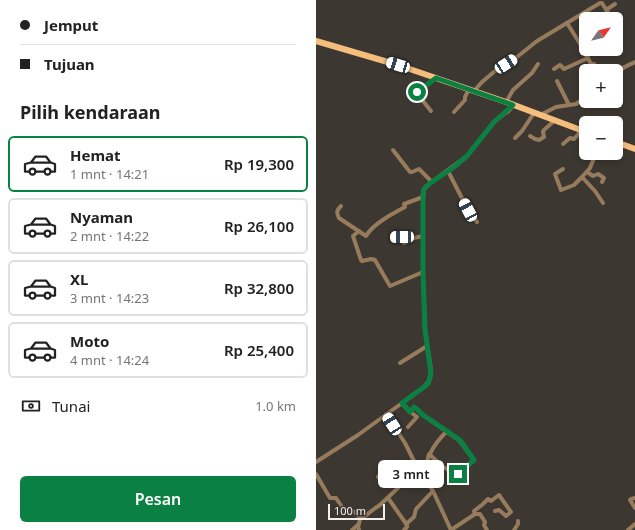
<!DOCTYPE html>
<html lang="id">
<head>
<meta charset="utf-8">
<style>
	body { margin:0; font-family:"Noto Sans",sans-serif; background:#f2f2f2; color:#222; height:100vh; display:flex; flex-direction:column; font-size:15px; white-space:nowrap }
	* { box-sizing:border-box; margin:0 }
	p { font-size:13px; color:#767676 }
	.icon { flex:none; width:22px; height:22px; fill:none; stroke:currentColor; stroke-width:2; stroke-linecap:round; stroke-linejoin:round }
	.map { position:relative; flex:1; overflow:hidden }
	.details { display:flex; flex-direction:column; background:#fff; width:316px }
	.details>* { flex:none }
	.guide { display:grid; align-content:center; height:88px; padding:0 20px; background:#fff }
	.needle { width:26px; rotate:56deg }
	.controls { position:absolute; left:263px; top:12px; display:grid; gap:8px }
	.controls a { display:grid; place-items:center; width:44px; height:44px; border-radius:6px; background:#fff; box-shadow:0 2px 6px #0003; font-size:20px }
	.scale { position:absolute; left:12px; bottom:10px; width:57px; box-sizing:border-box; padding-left:4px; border:2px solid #f3efeb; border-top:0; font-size:11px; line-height:14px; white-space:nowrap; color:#f3efeb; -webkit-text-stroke:3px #3c3730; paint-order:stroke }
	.end { position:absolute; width:18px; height:18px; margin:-9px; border:5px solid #0b8043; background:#fff; box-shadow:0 0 0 2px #fff }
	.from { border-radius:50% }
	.bubble { position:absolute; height:28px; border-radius:6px; background:#fff; box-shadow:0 2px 6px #0003; font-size:13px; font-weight:600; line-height:28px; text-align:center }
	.car { position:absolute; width:12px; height:24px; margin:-12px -6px; border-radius:5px; box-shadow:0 0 3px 1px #0007; background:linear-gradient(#fff 24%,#345 0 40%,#fff 0 76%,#345 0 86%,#fff 0) }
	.guide b { display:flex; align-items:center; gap:14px; height:38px; font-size:15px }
	.guide b+b { border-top:1px solid #e0e0e0 }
	.guide i { width:10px; height:10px; background:#222 }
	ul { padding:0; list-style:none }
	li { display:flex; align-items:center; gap:12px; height:56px; margin:0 8px 6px; padding:0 12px; border:2px solid #e0e0e0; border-radius:6px }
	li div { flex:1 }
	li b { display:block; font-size:15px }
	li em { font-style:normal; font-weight:600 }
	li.selected { border-color:#0b8043 }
	li>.icon { width:36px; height:36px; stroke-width:1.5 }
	h2 { padding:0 20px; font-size:18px; line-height:48px }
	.pay { display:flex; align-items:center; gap:10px; height:44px; padding:0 20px; font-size:15px }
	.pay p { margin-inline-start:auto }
	.action { display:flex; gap:8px; margin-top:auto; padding:8px 20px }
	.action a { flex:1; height:46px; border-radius:6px; background:#0b8043; color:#fff; font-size:16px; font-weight:600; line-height:46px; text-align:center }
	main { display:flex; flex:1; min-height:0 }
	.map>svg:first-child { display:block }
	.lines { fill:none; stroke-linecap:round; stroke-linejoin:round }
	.minor { stroke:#967c5d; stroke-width:4 }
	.tertiary { stroke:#967c5d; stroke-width:5 }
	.primary { stroke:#f5be7d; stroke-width:6 }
	.route { stroke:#0b8043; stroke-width:5 }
</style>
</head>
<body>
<main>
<section class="details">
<div class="guide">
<b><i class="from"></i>Jemput</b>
<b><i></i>Tujuan</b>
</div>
<h2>Pilih kendaraan</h2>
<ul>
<li class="selected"><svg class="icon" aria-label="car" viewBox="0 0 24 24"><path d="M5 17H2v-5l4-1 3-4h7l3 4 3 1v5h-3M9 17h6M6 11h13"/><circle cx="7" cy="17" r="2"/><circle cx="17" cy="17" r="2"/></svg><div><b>Hemat</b><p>1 mnt · 14:21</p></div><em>Rp 19,300</em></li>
<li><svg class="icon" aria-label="car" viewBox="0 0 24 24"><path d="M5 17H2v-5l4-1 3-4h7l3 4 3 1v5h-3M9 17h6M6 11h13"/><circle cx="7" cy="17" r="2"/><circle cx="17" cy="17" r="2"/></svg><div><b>Nyaman</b><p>2 mnt · 14:22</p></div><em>Rp 26,100</em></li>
<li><svg class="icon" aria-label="car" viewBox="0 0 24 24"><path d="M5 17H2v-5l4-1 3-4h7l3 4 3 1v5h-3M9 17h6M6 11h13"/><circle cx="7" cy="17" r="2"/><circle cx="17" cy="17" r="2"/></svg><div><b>XL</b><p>3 mnt · 14:23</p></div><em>Rp 32,800</em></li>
<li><svg class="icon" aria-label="car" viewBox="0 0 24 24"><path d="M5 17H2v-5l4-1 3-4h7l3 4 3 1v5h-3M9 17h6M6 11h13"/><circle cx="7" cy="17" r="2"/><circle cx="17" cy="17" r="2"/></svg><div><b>Moto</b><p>4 mnt · 14:24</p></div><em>Rp 25,400</em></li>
</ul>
<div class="pay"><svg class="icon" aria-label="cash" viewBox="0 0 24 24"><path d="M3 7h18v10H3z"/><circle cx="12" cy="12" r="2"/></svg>Tunai<p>1.0 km</p></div>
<div class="action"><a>Pesan</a></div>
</section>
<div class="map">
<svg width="319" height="530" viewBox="0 0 319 530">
	<rect width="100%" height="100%" fill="#3c3730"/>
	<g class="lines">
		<g class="minor">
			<path d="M290,10L299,4"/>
			<path d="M251,23L266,47L275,64H278L282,71"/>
			<path d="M300,25L301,27H300"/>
			<path d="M238,69L244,65L248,69L272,58"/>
			<path d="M286,71L287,70L288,71"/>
			<path d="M241,81L253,105"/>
			<path d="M300,82C302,68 307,68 319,62"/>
			<path d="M158,91L166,82L179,71L201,57L221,41L284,3H286L296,19"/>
			<path d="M190,102L197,90L216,73L222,64"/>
			<path d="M115,111L103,96L101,92L120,78"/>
			<path d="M138,112L149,100V97L153,89"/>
			<path d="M224,115L240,107L260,104L270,97"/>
			<path d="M214,136L219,139L223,140L228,137L227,132L228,130L239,120"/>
			<path d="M199,138L206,131L218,113"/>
			<path d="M247,144L254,138L258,139L266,130"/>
			<path d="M270,144L268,149L270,152"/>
			<path d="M77,150L94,172H96L103,169L116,182"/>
			<path d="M280,153L274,168L266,177L279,191L287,203"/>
			<path d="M247,169L239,174L245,190L258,185L266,177"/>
			<path d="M132,171L152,210L161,222"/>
			<path d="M271,172L277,176L282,174L288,178L286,182"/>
			<path d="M25,206C21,210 20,212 23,218L50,236C57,224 76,214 89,207L88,204L107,197"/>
			<path d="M43,231L37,236L45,260L46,261L55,259L59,260L74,286L107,272"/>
			<path d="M76,237H86L88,243L98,238L107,236"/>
			<path d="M84,363L111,346"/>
			<path d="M86,403L92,410L101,417L92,427"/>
			<path d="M94,412L98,407L102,410L107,415L143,440L158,460L140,475L131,469L127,467L113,454L110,466L104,472"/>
			<path d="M70,414L89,443L101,467L117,491L135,530"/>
			<path d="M114,454C118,445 124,438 131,431"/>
			<path d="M0,462L42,435L108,387L113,381L115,370L109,330L107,272V199L108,189L110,186L151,156L178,122L192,111"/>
			<path d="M0,474L14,498H20L28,510C36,510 40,511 44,519L48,517L58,509L64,505L82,488L84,485V477L101,467"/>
			<path d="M62,477L69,470L77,477H84"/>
			<path d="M72,498L91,525V527L88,530"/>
			<path d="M319,498L315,499L314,500L319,508"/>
			<path d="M159,514H164L169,522L168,525L171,530"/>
			<path d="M90,524L98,517L100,509L117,491"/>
			<path d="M36,530L43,524"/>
			<path d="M43,530L42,527L44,519"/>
			<path d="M135,530L159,514L158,511L167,504L172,499L175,501L183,495L195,512L190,516L183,510L179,511"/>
			<path d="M198,530L202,524V521"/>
			<path d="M312,530L319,524"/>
		</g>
		<path class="tertiary" d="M192,111L197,105"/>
		<g class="primary">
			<path d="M0,41L82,65L190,102L270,132"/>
			<path d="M300,142L319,149"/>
		</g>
	</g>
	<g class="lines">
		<path class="route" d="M101,92L120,78L197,105L178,122L151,156L138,167L113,184L108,189L107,194V272L109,330L115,374L112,384L86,403L94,412L98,407L102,410L107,415L144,440L158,460L142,474"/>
	</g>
</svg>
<div class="controls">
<a><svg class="needle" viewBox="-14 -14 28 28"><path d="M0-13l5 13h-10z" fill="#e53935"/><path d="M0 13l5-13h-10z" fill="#767676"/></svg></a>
<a>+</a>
<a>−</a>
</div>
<div class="scale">100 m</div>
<i class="end from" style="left:101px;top:92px"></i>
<i class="end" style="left:142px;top:474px"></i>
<div class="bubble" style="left:62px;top:460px;width:66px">3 mnt</div>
<i class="car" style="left:190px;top:64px;rotate:57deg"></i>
<i class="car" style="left:82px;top:65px;rotate:287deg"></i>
<i class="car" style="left:152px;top:210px;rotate:332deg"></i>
<i class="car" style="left:86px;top:237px;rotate:269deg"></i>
<i class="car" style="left:76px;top:424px;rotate:327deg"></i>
</div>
</main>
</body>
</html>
